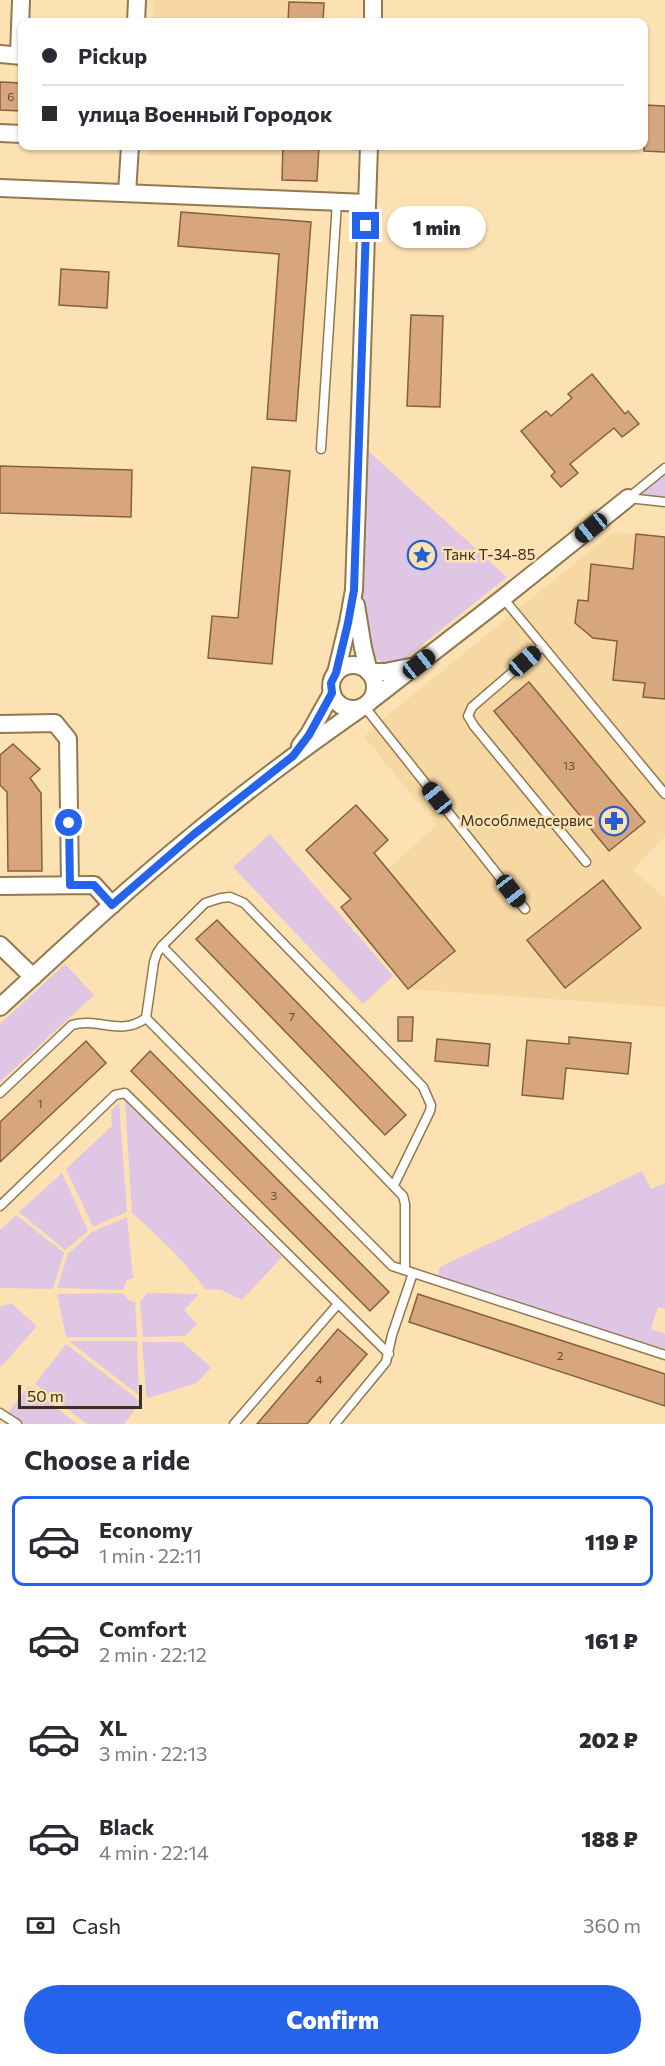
<!DOCTYPE html>
<html lang="en">
<head>
<meta charset="utf-8">
<style>
	body { margin:0; font-family:Commissioner,sans-serif; background:#f2f2f3; color:#2b2b33; height:100vh; display:flex; flex-direction:column; font-size:22px; white-space:nowrap }
	* { box-sizing:border-box; margin:0 }
	p { font-size:20px; color:#7c7c81 }
	.icon { flex:none; width:33px; height:33px; fill:none; stroke:currentColor; stroke-width:2; stroke-linecap:round; stroke-linejoin:round }
	.map { position:relative; height:1424px; overflow:hidden }
	.side { display:flex; flex-direction:column; background:#fff; flex:1 }
	.side>* { flex:none }
	.banner { position:absolute; left:18px; top:18px; width:630px; height:132px; border-radius:12px; box-shadow:0 2px 4px #0004; display:grid; align-content:center; height:132px; padding:0 24px; background:#fff }
	.scale { position:absolute; left:18px; bottom:15px; width:124px; box-sizing:border-box; padding-left:6px; border:3px solid #3b301e; border-top:0; font-size:16px; line-height:21px; white-space:nowrap; color:#3b301e; -webkit-text-stroke:4px #fce1b3; paint-order:stroke }
	.end { position:absolute; width:27px; height:27px; margin:-14px; border:8px solid #2563eb; background:#fff; box-shadow:0 0 0 3px #fff }
	.from { border-radius:50% }
	.bubble { position:absolute; height:42px; border-radius:21px; background:#fff; box-shadow:0 2px 4px #0004; font-size:20px; font-weight:800; line-height:42px; text-align:center }
	.car { position:absolute; width:18px; height:36px; margin:-18px -9px; border-radius:8px; box-shadow:0 0 4px 2px #0007; background:linear-gradient(#222 24%,#8ab4d8 0 40%,#222 0 76%,#8ab4d8 0 86%,#222 0) }
	.banner b { display:flex; align-items:center; gap:21px; height:57px; font-size:22px }
	.banner b+b { border-top:2px solid #e1e1e2 }
	.banner i { width:15px; height:15px; background:#2b2b33 }
	ul { padding:0; list-style:none }
	li { display:flex; align-items:center; gap:18px; height:90px; margin:0 12px 9px; padding:0 12px; border:3px solid transparent; border-radius:12px }
	li div { flex:1 }
	li b { display:block; font-size:22px }
	li em { font-style:normal; font-weight:800 }
	li.active { border-color:#2563eb }
	li>.icon { width:54px; height:54px; stroke-width:1.5 }
	h2 { padding:0 24px; font-size:27px; line-height:72px }
	.pay { display:flex; align-items:center; gap:15px; height:66px; padding:0 24px; font-size:22px }
	.pay p { margin-inline-start:auto }
	.primary-button { display:flex; gap:12px; margin-top:auto; padding:12px 24px }
	.primary-button a { flex:1; height:69px; border-radius:36px; background:#2563eb; color:#fff; font-size:24px; font-weight:800; line-height:69px; text-align:center }
	.map>svg:first-child { display:block }
	.built { fill:#f7d8a2 }
	.green { fill:#e0c6e5 }
	.building { fill:#d8a67c; stroke:#85603f; stroke-width:1.5 }
	.lines { fill:none; stroke-linecap:round; stroke-linejoin:round }
	.lane-casing { stroke:#927a4e; stroke-width:11 }
	.street-casing { stroke:#927a4e; stroke-width:20 }
	.lane { stroke:#fff; stroke-width:8 }
	.street { stroke:#fff; stroke-width:16 }
	.route { stroke:#2563eb; stroke-width:8 }
	.labels { text-anchor:middle; stroke-width:5; stroke-linejoin:round; paint-order:stroke }
	.number-label { font-size:12px; fill:#624e36 }
	.poi-label { font-size:15px; fill:#3b301e; stroke:#fce1b3; text-anchor:start }
</style>
</head>
<body>
<div class="map">
<svg width="665" height="1424" viewBox="0 0 665 1424">
	<rect width="100%" height="100%" fill="#fce1b3"/>
	<g class="built">
		<path d="M154,0H289L288,22H153Z"/>
		<rect x="149" y="146" width="134" height="10"/>
		<path d="M613,532L665,537V836L633,870L664,897L665,896V1007L408,989L341,907L388,869L437,825L364,737L378,723Z"/>
	</g>
	<g class="green">
		<path d="M366,449L507,577L399,663L385,664L374,658L364,642L361,567Z"/>
		<path d="M665,468V502L628,498Z"/>
		<path d="M270,834L393,976L363,1004L233,867Z"/>
		<path d="M65,964L94,995L0,1082V1024Z"/>
		<path d="M125,1101L282,1257L242,1300L221,1290L205,1289C184,1260 159,1237 132,1213Z"/>
		<path d="M119,1102L127,1212L93,1227L66,1169L112,1126L111,1111Z"/>
		<path d="M642,1171L651,1189L665,1183V1309L658,1307L651,1329L665,1334V1351L439,1276V1269L442,1266Z"/>
		<path d="M62,1173L88,1231L65,1250L19,1212Z"/>
		<path d="M16,1215L64,1253L53,1289L0,1288V1230Z"/>
		<path d="M127,1217L133,1278L126,1281L123,1290L57,1288L68,1254L92,1232Z"/>
		<path d="M123,1293L128,1300L135,1302L137,1337H66L57,1294Z"/>
		<path d="M147,1293L199,1294L184,1310L197,1324L185,1336L143,1337L140,1302Z"/>
		<path d="M11,1303L37,1326L0,1368V1307Z"/>
		<path d="M71,1341H137L139,1395L70,1342Z"/>
		<path d="M142,1342H182L211,1367L197,1383L148,1398L146,1394Z"/>
		<path d="M66,1344L141,1402L124,1424H87L35,1384Z"/>
		<path d="M29,1386L77,1424H24L7,1414Z"/>
	</g>
	<g class="building">
		<path d="M289,2L324,3L323,22H288Z"/>
		<path d="M0,82L22,83V111L0,110Z"/>
		<path d="M644,105L665,106V152L644,151Z"/>
		<path d="M283,146H319L317,181L282,180Z"/>
		<path d="M181,212L311,222L296,421L267,419L279,254L178,246Z"/>
		<path d="M61,269L109,272L107,308L59,305Z"/>
		<path d="M411,315L443,316L440,407L407,406Z"/>
		<path d="M592,374L625,414L628,411L639,424L622,437L614,428L570,464L578,473L561,487L551,476L555,472L521,431L546,411L551,416L572,398L568,394Z"/>
		<path d="M0,466L132,470L131,517L0,513Z"/>
		<path d="M252,467L290,471L272,664L208,658L212,616L238,618Z"/>
		<path d="M636,534L665,537V699L643,697L645,683L613,680L617,641L593,638L575,623L578,600L588,601L591,564L633,569Z"/>
		<path d="M529,682L645,822L609,851L494,711Z"/>
		<path d="M13,744L40,769L30,778L41,793L42,871H8L7,792L0,785V755Z"/>
		<path d="M356,805L388,840L374,853L455,951L408,989L341,907L351,899L306,850Z"/>
		<path d="M603,880L641,928L565,988L527,940Z"/>
		<path d="M217,920L406,1115L385,1135L196,939Z"/>
		<path d="M398,1017H413L412,1041H398Z"/>
		<path d="M569,1037L631,1043L628,1074L566,1068L563,1099L522,1095L527,1040L569,1044Z"/>
		<path d="M437,1039L490,1044L488,1066L435,1061Z"/>
		<path d="M86,1041L106,1063L0,1162V1122Z"/>
		<path d="M150,1051L389,1292L370,1311L131,1071Z"/>
		<path d="M418,1294L665,1374V1406L409,1322Z"/>
		<path d="M338,1329L367,1354L307,1424H257Z"/>
	</g>
	<g class="lines">
		<g class="lane-casing">
			<g id="lane">
				<path d="M321,449L337,202"/>
				<path d="M628,498L665,468"/>
				<path d="M628,498L665,502"/>
				<path d="M503,598L665,794"/>
				<path d="M543,646L472,707L468,716L474,726L586,862"/>
				<path d="M364,706L525,909"/>
				<path d="M162,946L403,1196L405,1204V1270"/>
				<path d="M146,1018L392,1266L665,1355"/>
				<path d="M0,1093L72,1025C99,1017 120,1037 146,1018L154,962L157,953L162,946L205,903L221,898L230,897L244,903L423,1087L431,1105L430,1111L394,1185"/>
				<path d="M0,1206L115,1095L125,1093L389,1354"/>
				<path d="M0,1413L17,1424"/>
				<path d="M234,1424L338,1304"/>
				<path d="M335,1424L386,1362L392,1335L413,1273"/>
			</g>
		</g>
		<g class="street-casing">
			<g id="street">
				<path d="M136,22L137,0"/>
				<path d="M373,22V0"/>
				<path d="M0,54L22,56"/>
				<path d="M19,55L21,0"/>
				<path d="M0,133L22,134"/>
				<path d="M0,188L367,203"/>
				<path d="M127,193L130,146"/>
				<path d="M356,605L363,648L369,672H385L410,667"/>
				<circle cx="353" cy="687" r="22"/>
				<path d="M336,673L348,623L354,590L369,146"/>
				<path d="M369,702L503,598L628,498"/>
				<path d="M0,724L55,723L68,739L70,885"/>
				<path d="M300,746L309,734L332,693"/>
				<path d="M0,886L94,885L112,905"/>
				<path d="M0,945L33,977"/>
				<path d="M0,1007C63,949 126,890 192,836C247,790 305,747 364,706"/>
			</g>
		</g>
		<use href="#lane" class="lane"/>
		<use href="#street" class="street"/>
	</g>
	<g class="lines">
		<path class="route" d="M69,823L70,885H94L112,905L193,835L293,756L309,735L332,693L331,683L336,673L348,623L354,590L366,226"/>
	</g>
	<defs>
		<g id="sight-ring" transform="scale(1.5)"><circle r="9.5" fill="#fce1b3" stroke="#255fcc" stroke-width="1.5"/><path d="M0-6L1.8-2.2L6-1.7L2.9 1.2L3.7 5.4L0 3.3L-3.7 5.4L-2.9 1.2L-6-1.7L-1.8-2.2Z" fill="#255fcc"/></g>
		<g id="pharmacy-ring" transform="scale(1.5)"><circle r="9.5" fill="#fce1b3" stroke="#255fcc" stroke-width="1.5"/><path d="M-2-6h4v4h4v4h-4v4h-4v-4h-4v-4h4Z" fill="#255fcc"/></g>
	</defs>
	<g fill-rule="evenodd">
		<use href="#sight-ring" x="422" y="555"/>
		<use href="#pharmacy-ring" x="614" y="821"/>
	</g>
	<g class="labels">
		<g class="number-label">
			<text x="11" y="101">6</text>
			<text x="569" y="770">13</text>
			<text x="292" y="1021">7</text>
			<text x="40" y="1108">1</text>
			<text x="274" y="1200">3</text>
			<text x="560" y="1360">2</text>
			<text x="319" y="1384">4</text>
		</g>
		<g class="poi-label">
			<text x="443" y="560">Танк Т-34-85</text>
			<text x="593" y="826" text-anchor="end">Мособлмедсервис</text>
		</g>
	</g>
</svg>
<div class="scale">50 m</div>
<i class="end from" style="left:69px;top:823px"></i>
<i class="end" style="left:366px;top:226px"></i>
<div class="bubble" style="left:387px;top:206px;width:99px">1 min</div>
<i class="car" style="left:591px;top:528px;rotate:231deg"></i>
<i class="car" style="left:525px;top:661px;rotate:49deg"></i>
<i class="car" style="left:419px;top:664px;rotate:52deg"></i>
<i class="car" style="left:437px;top:798px;rotate:321deg"></i>
<i class="car" style="left:511px;top:891px;rotate:142deg"></i>
<div class="banner">
<b><i class="from"></i>Pickup</b>
<b><i></i>улица Военный Городок</b>
</div>
</div>
<section class="side">
<h2>Choose a ride</h2>
<ul>
<li class="active"><svg class="icon" aria-label="car" viewBox="0 0 24 24"><path d="M5 17H2v-5l4-1 3-4h7l3 4 3 1v5h-3M9 17h6M6 11h13"/><circle cx="7" cy="17" r="2"/><circle cx="17" cy="17" r="2"/></svg><div><b>Economy</b><p>1 min · 22:11</p></div><em>119 ₽</em></li>
<li><svg class="icon" aria-label="car" viewBox="0 0 24 24"><path d="M5 17H2v-5l4-1 3-4h7l3 4 3 1v5h-3M9 17h6M6 11h13"/><circle cx="7" cy="17" r="2"/><circle cx="17" cy="17" r="2"/></svg><div><b>Comfort</b><p>2 min · 22:12</p></div><em>161 ₽</em></li>
<li><svg class="icon" aria-label="car" viewBox="0 0 24 24"><path d="M5 17H2v-5l4-1 3-4h7l3 4 3 1v5h-3M9 17h6M6 11h13"/><circle cx="7" cy="17" r="2"/><circle cx="17" cy="17" r="2"/></svg><div><b>XL</b><p>3 min · 22:13</p></div><em>202 ₽</em></li>
<li><svg class="icon" aria-label="car" viewBox="0 0 24 24"><path d="M5 17H2v-5l4-1 3-4h7l3 4 3 1v5h-3M9 17h6M6 11h13"/><circle cx="7" cy="17" r="2"/><circle cx="17" cy="17" r="2"/></svg><div><b>Black</b><p>4 min · 22:14</p></div><em>188 ₽</em></li>
</ul>
<div class="pay"><svg class="icon" aria-label="cash" viewBox="0 0 24 24"><path d="M3 7h18v10H3z"/><circle cx="12" cy="12" r="2"/></svg>Cash<p>360 m</p></div>
<div class="primary-button"><a>Confirm</a></div>
</section>
</body>
</html>
